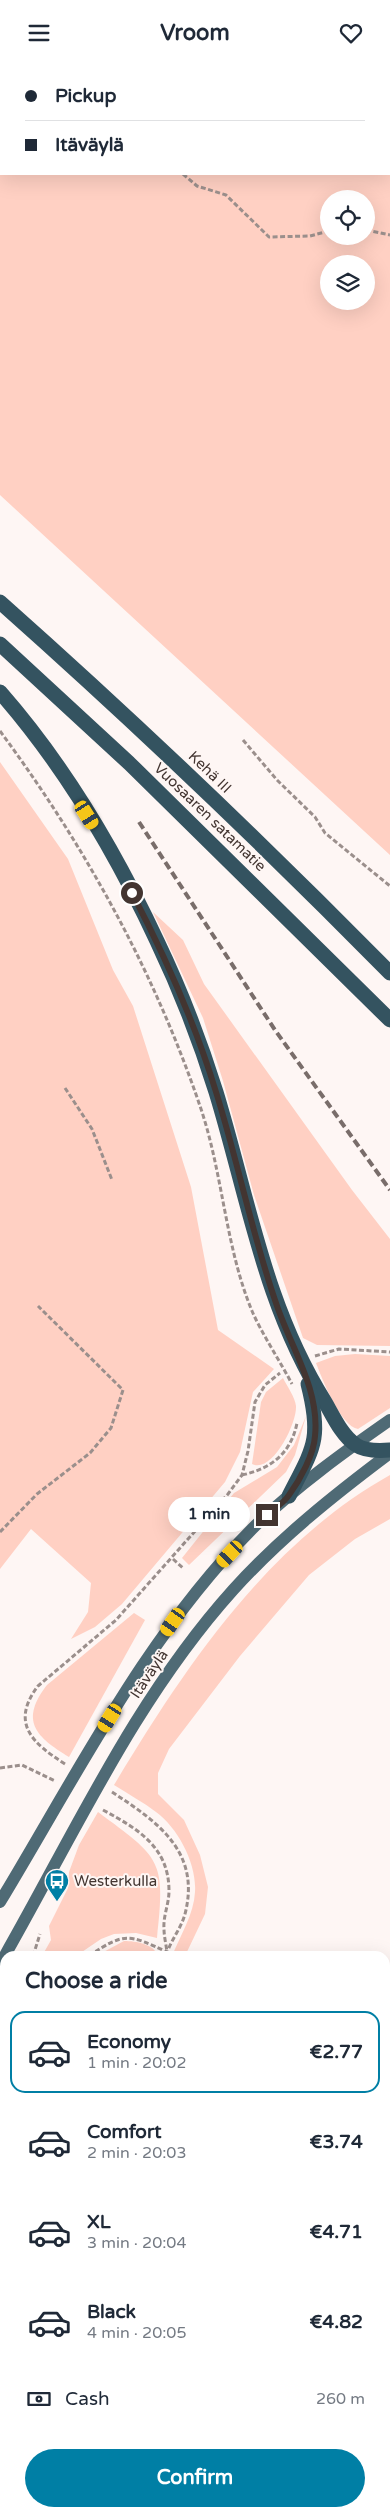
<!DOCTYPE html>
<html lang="en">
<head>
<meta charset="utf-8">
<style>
	body { margin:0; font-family:"Varela Round",sans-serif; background:#f2f2f3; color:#1f2937; height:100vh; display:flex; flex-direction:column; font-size:19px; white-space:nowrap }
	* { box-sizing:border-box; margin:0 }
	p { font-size:16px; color:#747a83 }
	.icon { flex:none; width:28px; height:28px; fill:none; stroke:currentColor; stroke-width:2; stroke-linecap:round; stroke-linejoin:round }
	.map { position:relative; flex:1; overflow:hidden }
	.drawer { position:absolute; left:0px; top:1886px; width:390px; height:566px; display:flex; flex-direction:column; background:#fff; border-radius:15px 15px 0 0; box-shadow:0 5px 20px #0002 }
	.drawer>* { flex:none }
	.banner { position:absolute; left:0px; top:0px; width:390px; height:110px; box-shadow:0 5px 20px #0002; display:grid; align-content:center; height:110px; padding:0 25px; background:#fff }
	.controls { position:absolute; left:320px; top:125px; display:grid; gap:10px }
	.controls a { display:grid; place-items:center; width:55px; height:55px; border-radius:50%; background:#fff; box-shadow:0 5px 20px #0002; font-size:25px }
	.end { position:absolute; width:22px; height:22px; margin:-11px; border:6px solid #433531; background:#fff; box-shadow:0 0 0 2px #fff }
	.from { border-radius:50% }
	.bubble { position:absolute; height:35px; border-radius:18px; background:#fff; box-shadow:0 5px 20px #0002; font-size:16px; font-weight:700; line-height:35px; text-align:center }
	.car { position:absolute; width:15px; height:30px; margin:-15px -8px; border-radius:6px; box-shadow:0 0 4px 1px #0007; background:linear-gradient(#f5c518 24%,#345 0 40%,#f5c518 0 76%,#345 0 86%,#f5c518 0) }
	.banner b { display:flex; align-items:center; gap:18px; height:48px; font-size:19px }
	.banner b+b { border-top:1px solid #e0e1e3 }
	.banner i { width:12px; height:12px; background:#1f2937 }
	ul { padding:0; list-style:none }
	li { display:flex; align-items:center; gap:15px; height:82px; margin:0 10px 8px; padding:0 15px; border:2px solid transparent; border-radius:15px }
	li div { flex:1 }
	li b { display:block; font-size:19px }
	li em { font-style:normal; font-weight:700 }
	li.active { border-color:#007fa5 }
	li>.icon { width:45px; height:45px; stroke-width:1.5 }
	h2 { padding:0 25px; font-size:22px; line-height:60px }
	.pay { display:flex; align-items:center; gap:12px; height:55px; padding:0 25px; font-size:19px }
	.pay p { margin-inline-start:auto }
	.action { display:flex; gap:10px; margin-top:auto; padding:10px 25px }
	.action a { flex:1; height:58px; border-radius:30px; background:#007fa5; color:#fff; font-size:20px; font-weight:700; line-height:58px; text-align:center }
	header { display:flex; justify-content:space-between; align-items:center; height:65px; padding:0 25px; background:#fff; font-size:22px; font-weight:700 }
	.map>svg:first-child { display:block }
	.green { fill:#ffd0c3; fill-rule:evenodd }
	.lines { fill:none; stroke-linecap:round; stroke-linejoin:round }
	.stream { stroke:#8fc1d7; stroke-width:5 }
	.path { stroke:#9b8f8c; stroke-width:3; stroke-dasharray:5 2.5; stroke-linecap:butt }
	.minor { stroke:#9baab1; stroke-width:12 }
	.major { stroke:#4f6a75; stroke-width:12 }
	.highway { stroke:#345360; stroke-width:15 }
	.rail { stroke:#796d6a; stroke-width:4; stroke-dasharray:8 4; stroke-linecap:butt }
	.route { stroke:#433531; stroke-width:6 }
	.labels { text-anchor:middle; stroke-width:4; stroke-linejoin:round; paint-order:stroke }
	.street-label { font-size:15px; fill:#433531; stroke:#fef6f4 }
	.poi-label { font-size:15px; fill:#433531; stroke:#fef6f4; text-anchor:start }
</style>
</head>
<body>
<header><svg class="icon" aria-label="menu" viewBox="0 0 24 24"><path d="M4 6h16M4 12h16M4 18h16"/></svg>Vroom<svg class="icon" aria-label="heart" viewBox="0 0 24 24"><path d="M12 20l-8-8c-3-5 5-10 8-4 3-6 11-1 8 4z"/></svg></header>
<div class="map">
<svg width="390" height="2452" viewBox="0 0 390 2452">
	<rect width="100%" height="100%" fill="#fef6f4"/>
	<g class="green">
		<path d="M0,0H390V790L0,430ZM1,1H389V109H1ZM329,134H366V171H329ZM329,199H366V236H329Z"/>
		<path d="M0,697L68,794L113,905L133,941L191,1122L218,1265L274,1304L253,1327L240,1387L225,1417L122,1539L95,1562L71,1574L88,1547L91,1518L31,1464L0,1504Z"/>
		<path d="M153,847L183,875L204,919L352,1125L390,1174V1281L317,1280L303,1273L254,1130L223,1016L203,953Z"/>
		<path d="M355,1289L390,1291V1343L358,1364C341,1362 322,1314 316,1298L335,1291Z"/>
		<path d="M283,1313C287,1321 295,1332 296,1341C297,1359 272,1409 252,1399L261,1337L266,1327Z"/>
		<path d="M306,1351L295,1390L286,1407L189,1500L182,1493L234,1428L277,1402L294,1380Z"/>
		<path d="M390,1410V1454L355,1474L309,1510L240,1591L169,1684L158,1708V1729L184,1755L200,1790L208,1822L205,1849L185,1891H172C180,1871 194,1849 195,1827C197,1799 178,1763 156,1747C143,1737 128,1729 114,1720C185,1602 267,1479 390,1410Z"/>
		<path d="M134,1548L145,1555L69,1692C36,1672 19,1656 47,1620Z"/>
		<path d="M98,1747C160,1793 166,1794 157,1873L136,1868L114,1869L101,1874L76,1891H42L51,1875L49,1861L68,1823L69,1807L79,1780Z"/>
		<path d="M124,1876C136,1876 154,1879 158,1891H96Z"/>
		<path d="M5,1921V2094L0,2097V1928Z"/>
		<path d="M5,2126V2154L0,2158V2130Z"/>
		<path d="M390,2293V2452H0V2373L5,2372V2448H385V2294Z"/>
	</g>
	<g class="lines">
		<g class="stream">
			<path d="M385,2021H390"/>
			<path d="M0,2079L5,2075"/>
		</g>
		<g class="path">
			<path d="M0,47H1"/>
			<path d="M183,109L197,121L226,130L269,172L310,171L329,166"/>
			<path d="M366,165L390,170"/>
			<path d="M0,666C85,781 154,906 200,1041C223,1108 225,1181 252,1246C262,1269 280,1296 292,1319"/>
			<path d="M243,675L277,715L315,752L325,768L390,821"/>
			<path d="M65,1023L92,1064L112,1115"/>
			<path d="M315,1291L339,1284L390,1287"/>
			<path d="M242,1410C270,1404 291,1389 297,1358"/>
			<path d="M0,1467L37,1429L90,1388L111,1363L123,1325L38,1241"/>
			<path d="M173,1494L183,1503"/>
			<path d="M65,1699C32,1678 10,1658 38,1621L116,1555L228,1429L242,1410L248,1386L255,1337L265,1320L280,1308"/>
			<path d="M0,1703L22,1700L55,1716"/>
			<path d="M112,1727C158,1757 201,1787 185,1849C181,1864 170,1876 166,1891"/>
			<path d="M103,1745C138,1764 169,1782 169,1826C169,1839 163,1851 164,1864C164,1871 166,1879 167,1887"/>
			<path d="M33,1891L40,1869"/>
			<path d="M89,1891C124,1867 129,1869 167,1887"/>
			<path d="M0,2163L5,2159"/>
			<path d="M385,2335L390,2334"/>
			<path d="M0,2417L5,2415"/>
			<path d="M253,2448L254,2452"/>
		</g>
		<path class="minor" d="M0,2115L5,2111"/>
		<g class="major">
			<path d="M0,1837C78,1708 148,1567 256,1460C297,1421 344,1387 390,1355"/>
			<path d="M0,1899C73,1772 134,1635 233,1525C280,1473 334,1430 390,1388"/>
		</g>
		<g class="highway">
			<path d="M0,537C134,656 264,780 390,908"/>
			<path d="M0,579L129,698L390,955"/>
			<path d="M0,627C64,700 116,788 157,876C179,922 201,979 216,1027C249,1135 264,1240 325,1337C333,1351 342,1371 356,1380C365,1386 379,1386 390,1385"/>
			<path d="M289,1431C314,1382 322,1374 308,1319"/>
		</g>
		<path class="rail" d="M139,757L275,965L390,1125"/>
	</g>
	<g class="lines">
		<path class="route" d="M132,828C165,891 195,958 216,1027C238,1097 252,1169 276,1238C290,1281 320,1324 315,1371C314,1389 300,1415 289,1430C284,1438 274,1444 267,1450"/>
	</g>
	<defs>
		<g id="bus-pin" transform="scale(1.25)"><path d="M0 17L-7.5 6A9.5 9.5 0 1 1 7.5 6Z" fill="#007fa5" stroke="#fef6f4"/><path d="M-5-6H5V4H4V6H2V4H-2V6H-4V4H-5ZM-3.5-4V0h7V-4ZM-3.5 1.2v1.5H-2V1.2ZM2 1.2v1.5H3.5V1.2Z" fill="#fff"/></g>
	</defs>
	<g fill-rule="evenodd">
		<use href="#bus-pin" x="57" y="1816"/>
	</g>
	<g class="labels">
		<g class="street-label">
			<text transform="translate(210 707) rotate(44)" y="5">Kehä III</text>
			<text transform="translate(210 752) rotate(44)" y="5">Vuosaaren satamatie</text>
			<text transform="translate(149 1609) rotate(-56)" y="5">Itäväylä</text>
		</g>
		<g class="poi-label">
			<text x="74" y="1821">Westerkulla</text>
		</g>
	</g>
</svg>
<div class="controls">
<a><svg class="icon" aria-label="locate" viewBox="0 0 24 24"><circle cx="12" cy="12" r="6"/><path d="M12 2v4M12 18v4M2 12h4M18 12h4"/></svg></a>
<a><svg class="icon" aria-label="layers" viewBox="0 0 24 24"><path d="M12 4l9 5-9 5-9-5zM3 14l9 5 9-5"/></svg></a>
</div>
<i class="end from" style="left:132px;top:828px"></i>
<i class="end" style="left:267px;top:1450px"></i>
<div class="bubble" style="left:168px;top:1432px;width:82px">1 min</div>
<i class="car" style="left:87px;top:750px;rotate:148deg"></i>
<i class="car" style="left:230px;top:1489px;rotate:223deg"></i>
<i class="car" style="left:173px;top:1557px;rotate:215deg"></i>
<i class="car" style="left:110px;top:1653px;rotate:212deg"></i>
<div class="banner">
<b><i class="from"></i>Pickup</b>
<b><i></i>Itäväylä</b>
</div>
<section class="drawer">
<h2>Choose a ride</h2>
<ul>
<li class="active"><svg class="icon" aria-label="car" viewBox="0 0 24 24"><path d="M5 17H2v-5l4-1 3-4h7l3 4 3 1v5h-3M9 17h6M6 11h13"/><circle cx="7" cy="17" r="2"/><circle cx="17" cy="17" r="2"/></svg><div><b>Economy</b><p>1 min · 20:02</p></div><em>€2.77</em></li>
<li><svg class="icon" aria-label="car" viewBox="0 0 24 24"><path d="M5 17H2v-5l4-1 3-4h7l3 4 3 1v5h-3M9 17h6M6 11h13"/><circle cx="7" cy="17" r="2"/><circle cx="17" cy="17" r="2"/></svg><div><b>Comfort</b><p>2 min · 20:03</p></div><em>€3.74</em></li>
<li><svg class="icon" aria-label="car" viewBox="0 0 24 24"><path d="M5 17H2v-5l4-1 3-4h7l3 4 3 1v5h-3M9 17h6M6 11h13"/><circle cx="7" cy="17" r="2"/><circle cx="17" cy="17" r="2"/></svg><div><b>XL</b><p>3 min · 20:04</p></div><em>€4.71</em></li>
<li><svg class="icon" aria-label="car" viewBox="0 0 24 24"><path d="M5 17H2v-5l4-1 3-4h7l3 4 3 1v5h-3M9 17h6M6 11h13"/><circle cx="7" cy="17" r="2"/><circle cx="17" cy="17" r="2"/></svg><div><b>Black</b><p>4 min · 20:05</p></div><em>€4.82</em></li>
</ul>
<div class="pay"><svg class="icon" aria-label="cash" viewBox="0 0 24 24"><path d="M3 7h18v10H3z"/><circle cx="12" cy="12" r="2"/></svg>Cash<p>260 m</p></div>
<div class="action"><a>Confirm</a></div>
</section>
</div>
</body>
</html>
